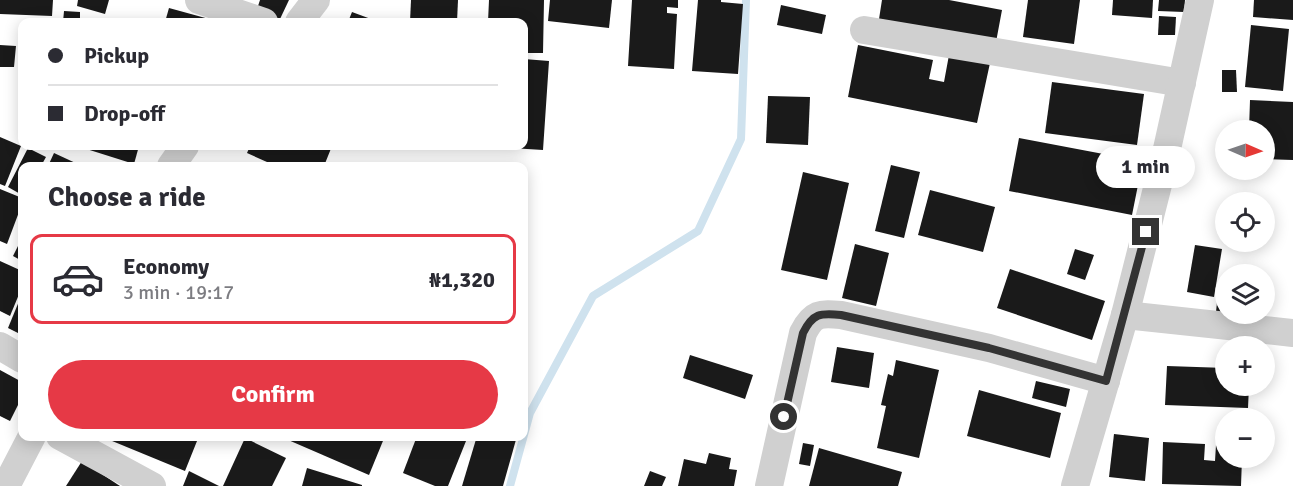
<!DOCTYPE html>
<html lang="en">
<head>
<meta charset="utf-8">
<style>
	body { margin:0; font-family:Signika,sans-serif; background:#f7f7f7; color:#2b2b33; height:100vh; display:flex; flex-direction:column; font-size:22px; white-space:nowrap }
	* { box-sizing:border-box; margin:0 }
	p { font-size:20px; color:#7c7c81 }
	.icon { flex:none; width:33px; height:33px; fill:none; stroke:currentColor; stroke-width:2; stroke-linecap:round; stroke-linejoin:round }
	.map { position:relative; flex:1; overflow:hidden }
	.details { position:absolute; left:18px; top:162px; width:510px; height:279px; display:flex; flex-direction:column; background:#fff; border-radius:12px; box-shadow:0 3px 15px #0003 }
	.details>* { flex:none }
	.top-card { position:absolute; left:18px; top:18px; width:510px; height:132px; border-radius:12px; box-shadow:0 3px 15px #0003; display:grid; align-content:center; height:132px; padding:0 30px; background:#fff }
	.needle { width:39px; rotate:92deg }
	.tools { position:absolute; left:1215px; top:120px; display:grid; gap:12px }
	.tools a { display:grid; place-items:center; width:60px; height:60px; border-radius:50%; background:#fff; box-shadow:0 3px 15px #0003; font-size:30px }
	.end { position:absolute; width:27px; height:27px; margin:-14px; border:8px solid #333; background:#fff; box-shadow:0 0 0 3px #fff }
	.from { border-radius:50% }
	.bubble { position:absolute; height:42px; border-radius:21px; background:#fff; box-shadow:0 3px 15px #0003; font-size:20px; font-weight:800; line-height:42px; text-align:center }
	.top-card b { display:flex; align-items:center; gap:21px; height:57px; font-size:22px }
	.top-card b+b { border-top:2px solid #e1e1e2 }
	.top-card i { width:15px; height:15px; background:#2b2b33 }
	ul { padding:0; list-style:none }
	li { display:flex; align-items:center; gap:18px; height:90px; margin:0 12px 9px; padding:0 18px; border:3px solid #e1e1e2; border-radius:12px }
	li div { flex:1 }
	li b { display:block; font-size:22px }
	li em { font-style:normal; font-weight:800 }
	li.current { border-color:#e63946 }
	li>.icon { width:54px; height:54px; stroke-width:1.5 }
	h2 { padding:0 30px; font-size:27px; line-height:72px }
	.button { display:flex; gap:12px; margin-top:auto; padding:12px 30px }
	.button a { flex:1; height:69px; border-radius:36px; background:#e63946; color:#fff; font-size:24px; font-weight:800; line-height:69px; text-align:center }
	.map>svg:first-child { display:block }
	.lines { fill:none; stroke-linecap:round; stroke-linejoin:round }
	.stream { stroke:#cfe2ee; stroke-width:8 }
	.building { fill:#1a1a1a }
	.minor { stroke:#d0d0d0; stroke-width:28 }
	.route { stroke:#333; stroke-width:8 }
</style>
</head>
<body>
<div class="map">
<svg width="1293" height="486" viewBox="0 0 1293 486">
	<rect width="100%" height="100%" fill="#fff"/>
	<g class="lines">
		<path class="stream" d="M510,486L530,413L593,296L698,231L741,139L746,0"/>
	</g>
	<g class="building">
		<path d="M0,0H53L52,16L0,14Z"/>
		<path d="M78,0H109L105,14L77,6Z"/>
		<path d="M260,0H289L280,19L257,9Z"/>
		<path d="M411,0H458L457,22H410Z"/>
		<path d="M489,0H544L543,53H524V22H488Z"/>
		<path d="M550,0H612L609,28L548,21Z"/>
		<path d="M632,0H678V8L667,7V13L677,14L674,69L628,66Z"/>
		<path d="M698,0H721V2L743,4L738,74L692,71Z"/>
		<path d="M882,0H949L1002,10L996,42L879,19Z"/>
		<path d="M1028,0H1080L1074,44L1023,37Z"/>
		<path d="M1113,0H1153L1152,18L1112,15Z"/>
		<path d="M1159,0H1185L1184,12L1158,11Z"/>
		<path d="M1254,0H1293V20L1253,17Z"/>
		<path d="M781,5L826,15L822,34L777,25Z"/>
		<path d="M169,8L220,22H165Z"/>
		<path d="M64,11L80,12V22H63Z"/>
		<path d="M352,12L379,22H348Z"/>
		<path d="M1159,16L1176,17L1175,35H1158Z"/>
		<path d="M1251,25L1289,29L1283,91L1245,87Z"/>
		<path d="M0,45L16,46L14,67H0Z"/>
		<path d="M858,45L933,60L929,79L944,82L949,55L990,63L977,123L848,97Z"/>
		<path d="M524,59L549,61L543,150L511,148L512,146H524Z"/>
		<path d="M1222,70H1236L1237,92H1222Z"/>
		<path d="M1052,82L1144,94L1137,145L1045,133Z"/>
		<path d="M768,96L810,97L808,145L766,143Z"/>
		<path d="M1250,100L1293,102V160L1264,159V130H1249Z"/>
		<path d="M0,137L21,146L5,186L0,184Z"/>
		<path d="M1019,138L1114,156L1115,149L1144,155L1132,215L1009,191Z"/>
		<path d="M77,146H139L134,164Z"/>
		<path d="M250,146H332L324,166H276L247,153Z"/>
		<path d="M28,148L46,157L41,166H22V195L8,187Z"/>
		<path d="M54,153L82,166H48Z"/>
		<path d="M891,165L920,172L904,238L875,231Z"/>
		<path d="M803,172L849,183L827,280L781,270Z"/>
		<path d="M0,189L22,198V204L7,244L0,241Z"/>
		<path d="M930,190L995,207L983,252L918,235Z"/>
		<path d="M855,244L889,253L876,306L842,298Z"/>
		<path d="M1195,245L1222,249L1214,297L1187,292Z"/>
		<path d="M18,246L22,248V261L13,256Z"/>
		<path d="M1075,249L1094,255L1085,280L1067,274Z"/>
		<path d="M0,261L22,271V287L10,316L0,311Z"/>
		<path d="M1010,269L1105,301L1092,340L997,308Z"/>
		<path d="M1218,293L1226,294V313L1216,312Z"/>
		<path d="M22,294V335L8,328Z"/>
		<path d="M837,347L874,353L869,388L831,382Z"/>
		<path d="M690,355L753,375L745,399L683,378Z"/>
		<path d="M896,360L939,370L919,458L877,448L886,406L881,405L888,374L893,376Z"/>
		<path d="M1167,366L1226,368V386H1249L1248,408L1165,405Z"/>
		<path d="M0,370L22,382V397L10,421L0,416Z"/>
		<path d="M1036,381L1070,389L1066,407L1032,398Z"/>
		<path d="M979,390L1061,413L1050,458L967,436Z"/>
		<path d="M1114,434L1149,438L1145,481L1109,477Z"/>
		<path d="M100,436H199L185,471Z"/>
		<path d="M279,436H385L369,475Z"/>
		<path d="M417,436H468L448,486H435L403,473Z"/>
		<path d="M477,436H517L503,486H462Z"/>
		<path d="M245,438L286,458L272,486H223Z"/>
		<path d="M1163,442L1205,444L1204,460L1215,461L1216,445H1226V458H1242L1241,486L1162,484Z"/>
		<path d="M803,443L814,445L810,466L799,464Z"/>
		<path d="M819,448L902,472L898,486H809Z"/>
		<path d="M709,453L731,458L729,469L737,470L734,486H678L684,459L706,464Z"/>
		<path d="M82,461L120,486H66Z"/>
		<path d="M307,468L362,485V486H302Z"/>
		<path d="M189,471L219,486H183Z"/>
		<path d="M650,471L666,477L662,486H644Z"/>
	</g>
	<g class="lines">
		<g class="minor">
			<path d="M199,0L264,22"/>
			<path d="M299,22L316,0"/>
			<path d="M864,30L1182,83"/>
			<path d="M171,166L185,146"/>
			<path d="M1125,315L1293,333"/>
			<path d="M0,346L22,359"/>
			<path d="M60,436L152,486"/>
			<path d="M6,486L32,436"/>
			<path d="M769,486L803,333C813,313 820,313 841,315L989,348L1106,381"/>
			<path d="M1075,486L1125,315L1167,149L1200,0"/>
		</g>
	</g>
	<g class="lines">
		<path class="route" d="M784,417L803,333C813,313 820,313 841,315L989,348L1106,381L1146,232"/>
	</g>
</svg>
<div class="tools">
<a><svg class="needle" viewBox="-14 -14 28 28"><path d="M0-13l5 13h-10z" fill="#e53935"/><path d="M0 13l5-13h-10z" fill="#7c7c81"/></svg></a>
<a><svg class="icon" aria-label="locate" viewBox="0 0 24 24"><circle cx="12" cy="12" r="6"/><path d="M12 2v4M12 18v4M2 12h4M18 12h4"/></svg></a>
<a><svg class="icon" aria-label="layers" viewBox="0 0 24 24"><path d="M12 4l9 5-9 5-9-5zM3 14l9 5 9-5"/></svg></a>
<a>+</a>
<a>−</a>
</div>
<i class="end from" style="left:784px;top:417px"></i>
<i class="end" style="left:1146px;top:232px"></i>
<div class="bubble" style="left:1096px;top:146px;width:99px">1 min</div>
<div class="top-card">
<b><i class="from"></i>Pickup</b>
<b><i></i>Drop-off</b>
</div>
<section class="details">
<h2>Choose a ride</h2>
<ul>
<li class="current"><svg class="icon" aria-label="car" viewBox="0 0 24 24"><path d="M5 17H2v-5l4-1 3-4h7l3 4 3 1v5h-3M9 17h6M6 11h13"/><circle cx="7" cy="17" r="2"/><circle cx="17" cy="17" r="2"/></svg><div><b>Economy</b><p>3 min · 19:17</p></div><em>₦1,320</em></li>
</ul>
<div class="button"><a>Confirm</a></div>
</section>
</div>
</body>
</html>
